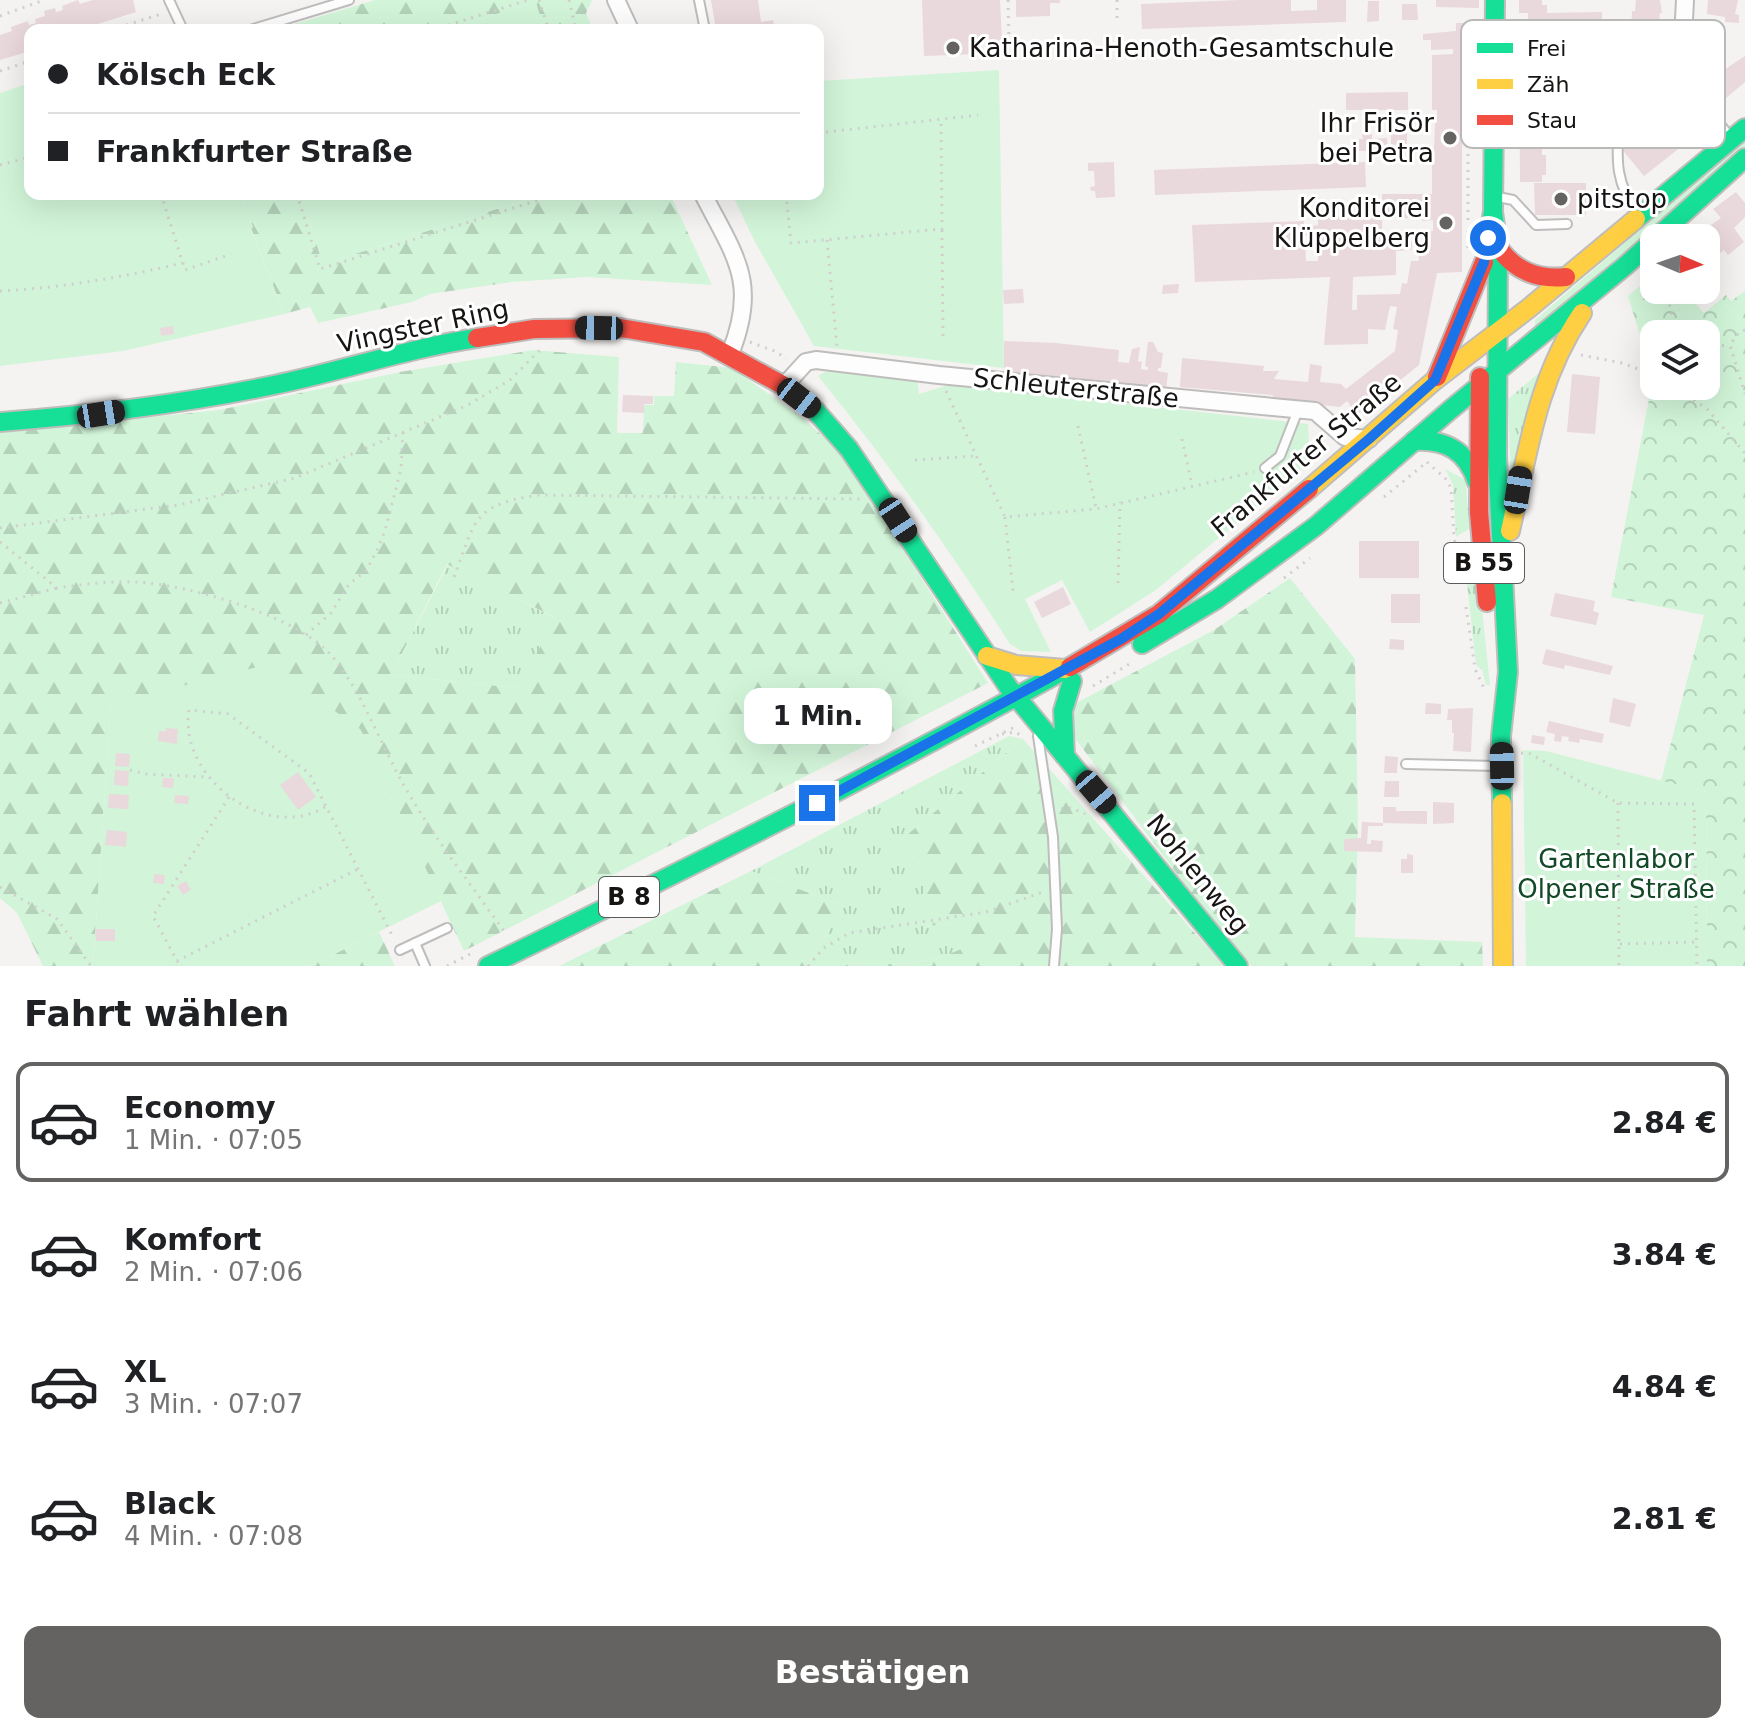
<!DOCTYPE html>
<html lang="de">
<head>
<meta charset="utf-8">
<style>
	body { margin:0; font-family:"DejaVu Sans",sans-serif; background:#f2f2f2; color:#202124; height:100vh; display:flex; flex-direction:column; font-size:30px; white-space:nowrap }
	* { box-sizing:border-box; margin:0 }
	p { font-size:26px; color:#757577 }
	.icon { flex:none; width:44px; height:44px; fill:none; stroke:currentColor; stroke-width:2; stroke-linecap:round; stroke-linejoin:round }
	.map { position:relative; height:966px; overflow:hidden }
	.details { display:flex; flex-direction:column; background:#fff; flex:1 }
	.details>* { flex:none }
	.guide { position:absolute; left:24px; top:24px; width:800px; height:176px; border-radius:16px; box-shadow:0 8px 32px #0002; display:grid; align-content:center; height:176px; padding:0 24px; background:#fff }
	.needle { width:52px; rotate:92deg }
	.buttons { position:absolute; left:1640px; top:224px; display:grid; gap:16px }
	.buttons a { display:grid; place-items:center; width:80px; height:80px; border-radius:16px; background:#fff; box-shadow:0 8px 32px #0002; font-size:40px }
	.end { position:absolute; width:36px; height:36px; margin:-18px; border:10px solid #1a73e8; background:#fff; box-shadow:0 0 0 4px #fff }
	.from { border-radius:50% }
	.bubble { position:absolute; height:56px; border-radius:16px; background:#fff; box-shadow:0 8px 32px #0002; font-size:26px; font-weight:600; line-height:56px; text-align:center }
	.car { position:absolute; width:24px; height:48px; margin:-24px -12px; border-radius:10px; box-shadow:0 0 6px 2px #0007; background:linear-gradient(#222 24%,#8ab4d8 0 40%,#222 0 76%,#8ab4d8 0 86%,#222 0) }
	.guide b { display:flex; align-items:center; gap:28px; height:76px; font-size:30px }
	.guide b+b { border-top:2px solid #e0e0e0 }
	.guide i { width:20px; height:20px; background:#202124 }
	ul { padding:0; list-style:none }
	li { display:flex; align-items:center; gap:24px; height:120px; margin:0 16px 12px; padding:0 8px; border:4px solid transparent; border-radius:16px }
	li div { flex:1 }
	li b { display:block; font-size:30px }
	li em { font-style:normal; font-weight:600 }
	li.current { border-color:#646361 }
	li>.icon { width:72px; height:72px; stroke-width:1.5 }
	h2 { padding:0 24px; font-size:36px; line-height:96px }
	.cta { display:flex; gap:16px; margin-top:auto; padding:16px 24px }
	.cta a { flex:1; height:92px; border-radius:16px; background:#646361; color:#fff; font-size:32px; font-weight:600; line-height:92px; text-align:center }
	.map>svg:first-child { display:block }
	.grass { fill:url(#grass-tufts) }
	.forest { fill:url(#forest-firs); fill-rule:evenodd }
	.park { fill:url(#park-crowns); fill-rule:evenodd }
	.garden { fill:#d2f5d9 }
	.building { fill:#e9d8dc; fill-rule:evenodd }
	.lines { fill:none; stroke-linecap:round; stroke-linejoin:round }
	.lane-casing { stroke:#bebdbc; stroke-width:12 }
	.street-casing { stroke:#bebdbc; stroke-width:20 }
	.fast-casing { stroke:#bebdbc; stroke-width:22 }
	.slow-casing { stroke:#bebdbc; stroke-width:22 }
	.jam-casing { stroke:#bebdbc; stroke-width:22 }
	.path { stroke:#d0cfcf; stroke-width:3; stroke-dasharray:2 6; stroke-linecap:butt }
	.lane { stroke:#fefdfd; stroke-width:8 }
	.street { stroke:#fefdfd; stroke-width:16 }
	.fast { stroke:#16e098; stroke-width:18 }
	.slow { stroke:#ffcf43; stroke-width:18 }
	.jam { stroke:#f24e42; stroke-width:18 }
	.route { stroke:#1a73e8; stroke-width:10 }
	.poi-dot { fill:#646361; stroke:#fff; stroke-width:3 }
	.labels { text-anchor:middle; stroke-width:6; stroke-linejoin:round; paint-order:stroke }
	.shield { fill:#fff; stroke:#5c5b5a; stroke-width:2 }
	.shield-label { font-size:24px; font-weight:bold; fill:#161514 }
	.poi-label { font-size:26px; fill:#161514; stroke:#fff; text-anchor:start }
	.street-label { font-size:26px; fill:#161514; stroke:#fff }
	.park-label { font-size:26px; fill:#124926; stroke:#fff }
	.key { fill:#fff; stroke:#b9b9b8; stroke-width:2 }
	.key-label { font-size:22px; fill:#161514 }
</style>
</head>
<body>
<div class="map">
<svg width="1745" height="966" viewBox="0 0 1745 966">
	<defs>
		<pattern id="grass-tufts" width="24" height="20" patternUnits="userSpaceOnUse" patternTransform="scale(2)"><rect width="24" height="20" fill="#d2f5d9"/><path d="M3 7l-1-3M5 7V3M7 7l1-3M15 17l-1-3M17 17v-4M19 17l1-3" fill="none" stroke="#b4d1b9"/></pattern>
		<pattern id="forest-firs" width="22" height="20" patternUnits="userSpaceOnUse" patternTransform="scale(2)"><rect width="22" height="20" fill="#d2f5d9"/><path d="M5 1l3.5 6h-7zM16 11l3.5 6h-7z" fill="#b4d1b9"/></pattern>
		<pattern id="park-crowns" width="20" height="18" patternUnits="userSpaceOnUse" patternTransform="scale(2)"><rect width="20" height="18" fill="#d2f5d9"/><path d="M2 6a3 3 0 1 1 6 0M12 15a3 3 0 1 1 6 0" fill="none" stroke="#b4d1b9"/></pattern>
	</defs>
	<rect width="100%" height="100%" fill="#f5f3f1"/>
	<g class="grass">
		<path d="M1745,140V147L1535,330V320Z"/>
		<path d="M1540,372L1512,507L1508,399Z"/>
		<path d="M1445,469L1466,480L1469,529L1456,537L1453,485Z"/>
		<path d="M448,564L557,619L518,688L391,675Z"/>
		<path d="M1465,567L1478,571L1490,685H1486L1482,670L1476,665Z"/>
		<path d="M1009,736L1023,739L902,839L923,871V926L955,924L969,946C926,966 896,965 850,963L845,966H806L844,906L751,871Z"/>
	</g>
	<g class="forest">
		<path d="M375,0H592L586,13L593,30H544L535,2L446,30H275Z"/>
		<path d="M240,194H301L323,264L544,194H670L712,285L588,277L511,282L430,294L412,302L318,323L310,307L284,314L251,228L253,227Z"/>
		<path d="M533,350L619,357L617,433H643L644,405H654V396H674L676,362L732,368L801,417L843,454L988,683L464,951L360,729L111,704L93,966H43L17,913L0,898V433L219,410L400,372ZM447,564L556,618L518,688L391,675Z"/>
		<path d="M1290,578L1355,659L1358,824L1355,937L1482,942L1483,966H1251L1214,923L1071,733L1076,703L1214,630Z"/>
		<path d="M1023,739L1037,755L1224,966H845L850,963C896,965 926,966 968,946L955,924L923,926V871L902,839Z"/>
		<path d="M751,871L844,906L806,966H559Z"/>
		<path d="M379,932L395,966H310Z"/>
	</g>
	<path class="park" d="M1654,274V290H1684L1704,313L1726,295L1731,301L1745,291V966H1707L1706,792L1661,781L1704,615L1611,597L1653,378L1628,296ZM1654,334H1706V386H1654Z"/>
	<g class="garden">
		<path d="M536,2L544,30H446L535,2Z"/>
		<path d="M999,70L1004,368L814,346L755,242L732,194H818V81Z"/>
		<path d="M30,83V194H240L253,227L251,229L284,314L123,351L0,366V93Z"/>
		<path d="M301,194H544L323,264Z"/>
		<path d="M833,367L917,376L919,394L951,384L1308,424L1310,462L1156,590L1090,632L1062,580L1025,599L1051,652L1021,651L1010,644C950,551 888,462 818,376Z"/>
		<path d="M269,664L360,729L441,901L310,966H93L111,704Z"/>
		<path d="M1523,750L1546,751L1706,792L1707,966H1526Z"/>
	</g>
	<g class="building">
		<path d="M78,0L80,4L93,0H133L136,12L79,30H30V51L0,60V35L12,31L11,27L28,21L29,25L36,23L35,19L45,16L44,11L55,8L56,12L63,10L62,6Z"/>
		<path d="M711,0H758L761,22L773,20L775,30H716Z"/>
		<path d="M922,0H1000L1002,42L979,43L980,54L924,56Z"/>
		<path d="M1016,0H1060V3H1050V16L1016,17Z"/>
		<path d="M1240,0H1291V11L1317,10V0H1346V22L1142,29L1141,4Z"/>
		<path d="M1436,0H1479V8L1436,7Z"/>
		<path d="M1519,0H1542V5H1547V13L1602,12V26L1528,27V13H1519Z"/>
		<path d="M1636,0H1660L1662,13H1660L1658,32H1661L1660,38H1658L1656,89L1671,108L1668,111L1691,139L1644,176L1621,148L1652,123L1630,97L1634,31H1631L1632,11H1635Z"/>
		<path d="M1708,0H1738L1735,14L1739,15V23L1725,22V17L1707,14Z"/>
		<path d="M1368,1H1379V21L1367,22Z"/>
		<path d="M1402,4H1417L1418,20H1402Z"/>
		<path d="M1456,23H1479V53L1462,54V272L1437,273L1419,365L1357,415L1347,401L1340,407L1272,400L1273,395L1180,387L1182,358L1264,366L1263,371H1279L1274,379L1308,382L1310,364L1322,366L1320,382L1341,384L1346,389L1395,351L1398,330L1393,329L1397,307L1390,306L1385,330L1368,329V344L1324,345L1330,277L1195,282L1192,225L1304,221V227L1318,225V217H1350V211H1382V194H1432V148H1434L1435,123H1437V110H1432V55L1453,54V49L1431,50V40H1423V34L1456,31ZM1410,210H1422V221L1433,220V231H1426V250H1418L1419,261H1411L1407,284L1402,283L1400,294L1357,295V310H1352L1353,277L1396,275V251L1412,250V241L1382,242V218H1410ZM1318,233V261H1306L1305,236Z"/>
		<path d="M1519,38H1550V61H1568V67H1581V90H1547L1544,138L1579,139V147H1542V155H1546V175H1542V182H1520Z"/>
		<path d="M1745,56V82L1726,98L1712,78Z"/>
		<path d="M1408,92V110H1346V93Z"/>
		<path d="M1391,132H1407V149L1391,150Z"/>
		<path d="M1362,134H1372V139L1387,138L1388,150L1359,151V139H1363Z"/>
		<path d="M1114,162L1115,197L1096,198L1095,191H1091L1090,187L1095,186L1094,171H1088V163Z"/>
		<path d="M1365,162L1366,187L1155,195L1154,170Z"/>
		<path d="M1534,183H1586V215H1535Z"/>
		<path d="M1736,192L1745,203V217L1734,228L1744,242L1728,255L1724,250L1706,265V238H1693L1721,218L1713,209Z"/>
		<path d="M1179,284L1178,293L1162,294L1163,285Z"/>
		<path d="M1023,289L1024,303L1004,304L1003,290Z"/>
		<path d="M173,326L174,334L161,336L160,328Z"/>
		<path d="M1004,341L1056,343L1119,350L1118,362L1129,363L1132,349L1140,347L1138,361L1142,362L1141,369L1148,370V367L1145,366L1148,342H1153L1158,352L1163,353L1161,368H1158V371L1168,373L1166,390L1004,372Z"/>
		<path d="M1572,374L1600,377L1595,434L1567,432Z"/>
		<path d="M623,395L653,396V404H644V413L622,412Z"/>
		<rect x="1359" y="541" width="60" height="37"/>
		<path d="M1063,587L1071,604L1042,618L1034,602Z"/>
		<path d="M1555,593L1595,601L1593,611L1599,613L1596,625L1550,616Z"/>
		<rect x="1391" y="594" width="29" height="29"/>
		<path d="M1390,639L1404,640V650L1389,649Z"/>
		<path d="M1546,649L1613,666L1610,675L1565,665L1564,669L1542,664Z"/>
		<path d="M1613,698L1636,704L1630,727L1609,722Z"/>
		<path d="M1426,703L1441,704V714H1425Z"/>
		<path d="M1473,708L1471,752L1453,751L1454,733H1452V720H1447L1448,709Z"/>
		<path d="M1549,721L1604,734L1602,743L1580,739L1579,743L1568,741L1569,737L1562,736L1561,742L1554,741L1555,734L1546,732Z"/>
		<path d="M166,728L178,729L177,744L158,741L159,731H166Z"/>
		<path d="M1532,735L1545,737L1544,745L1531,743Z"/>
		<path d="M116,753L130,754L129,767L115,766Z"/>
		<path d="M1385,756L1398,757L1397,773H1384Z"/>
		<path d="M115,770L129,771L128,786L114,785Z"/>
		<path d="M298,772L316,797L298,810L280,785Z"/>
		<path d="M163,778H174L173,788L162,787Z"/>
		<path d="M1385,781H1399V797H1384Z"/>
		<path d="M109,794L129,795L128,809L108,808Z"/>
		<path d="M175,795L189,796L188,804L174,803Z"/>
		<path d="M1433,802L1454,803V823L1433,824Z"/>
		<path d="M1383,807H1396V811H1427V824L1383,823Z"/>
		<path d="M1362,822L1383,823V826H1368L1367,844H1371V840L1383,841L1382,852L1344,851V839L1361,838Z"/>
		<path d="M107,830L127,832L126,847L105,845Z"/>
		<path d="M1407,854L1413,855V873H1401V859H1407Z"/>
		<path d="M154,874L165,875L164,884L153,883Z"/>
		<path d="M186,881L191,890L183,895L177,886Z"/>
		<path d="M95,929H115V941H96Z"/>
	</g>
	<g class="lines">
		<g class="lane-casing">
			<g id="lane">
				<path d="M169,0L183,30"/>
				<path d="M699,0L705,30"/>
				<path d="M250,30L349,0"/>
				<path d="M1619,117C1617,155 1613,183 1639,214"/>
				<path d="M1498,197L1513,200L1536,225L1567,224"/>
				<path d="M1265,468L1280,456L1298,410"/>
				<path d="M1038,736L1053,837L1057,929L1054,966"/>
				<path d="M1406,764L1497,766"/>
				<path d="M415,943L447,928"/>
				<path d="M400,950L415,943L425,966"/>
			</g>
		</g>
		<g class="street-casing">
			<g id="street">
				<path d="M616,0L630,30"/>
				<path d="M1685,0L1681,76L1684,85L1728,141"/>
				<path d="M703,194C735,257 759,282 730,354"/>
				<path d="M784,386L806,362L816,360L939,375L1315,411L1345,437L1369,439"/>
			</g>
		</g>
		<g class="fast-casing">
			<g id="fast">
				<path d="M1493,212L1498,247L1497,456L1508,672L1501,736L1502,803"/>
				<path d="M1636,219L1745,128"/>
				<path d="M1490,227L1493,212L1495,0"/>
				<path d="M786,387L815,410L849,449L1009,688L1238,966"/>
				<path d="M0,422C92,415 183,404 274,385C342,371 409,348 477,338"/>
				<path d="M1414,441C1446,439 1467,451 1477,482"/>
				<path d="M1142,644L1217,599L1316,526L1450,410L1625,266L1745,158"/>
				<path d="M1065,756L1063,711L1072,681"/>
				<path d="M488,966C684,870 879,773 1070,667"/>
			</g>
		</g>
		<g class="slow-casing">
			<g id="slow">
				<path d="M1309,489L1435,380L1529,308L1636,219"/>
				<path d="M1510,531C1528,453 1536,381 1582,313"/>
				<path d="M987,656L1016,665L1065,669"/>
				<path d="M1502,803L1503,966"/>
			</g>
		</g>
		<g class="jam-casing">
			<g id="jam">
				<path d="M1498,247C1515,271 1537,280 1566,277"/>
				<path d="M477,338L534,329L621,328L704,342L786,387"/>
				<path d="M1437,377L1484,262"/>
				<path d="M1480,377L1479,512L1487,602"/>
				<path d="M1070,667L1159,614L1309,489"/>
			</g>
		</g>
		<g class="path">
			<path d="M539,0L549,30"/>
			<path d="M569,0L576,30"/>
			<path d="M1008,0L1009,42"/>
			<path d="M1117,0V19"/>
			<path d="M0,16L44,0"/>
			<path d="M111,30L164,13"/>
			<path d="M433,30L528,0"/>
			<path d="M785,30V29"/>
			<path d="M0,71L30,61"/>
			<path d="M818,133L978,115"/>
			<path d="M0,165L30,157"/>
			<path d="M161,194L185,270L231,254"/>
			<path d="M297,194L320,269L558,194"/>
			<path d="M786,194L791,243L942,229L941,119"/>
			<path d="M1468,220V87L1472,80"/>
			<path d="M942,230L943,338"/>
			<path d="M827,240L837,347"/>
			<path d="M1468,248V231"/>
			<path d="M1663,290C1673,306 1670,321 1679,334"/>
			<path d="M0,291C63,288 122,277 183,263"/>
			<path d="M1745,330L1739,332L1730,345L1745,394"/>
			<path d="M750,342L777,352L786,359"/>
			<path d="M1706,347L1730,345"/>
			<path d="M1581,355L1622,363L1654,375"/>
			<path d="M1674,386L1707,409L1745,453"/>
			<path d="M946,391L1005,517L1096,509L1254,472"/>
			<path d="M1078,426L1096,508"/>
			<path d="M1182,439L1192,485"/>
			<path d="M915,460L975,456"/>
			<path d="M1427,462L1447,480L1451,488L1454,537L1463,587"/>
			<path d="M1384,497L1427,462"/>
			<path d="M1005,517L1013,591"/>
			<path d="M0,528L178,505L295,478L468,405L510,380L541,349"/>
			<path d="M0,542L57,588C83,584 110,581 136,582C189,585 296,615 332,656C364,695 381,746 406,789C435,839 472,886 506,934"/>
			<path d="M454,577C476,519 472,505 539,495L860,499"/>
			<path d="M1284,578L1310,558"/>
			<path d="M1118,583L1120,502"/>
			<path d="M0,603L57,588"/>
			<path d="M1466,607L1475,669L1484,688"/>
			<path d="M306,635L331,613L349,584L366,571L377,550L385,531L401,469L403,432"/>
			<path d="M1093,686L1131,663"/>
			<path d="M1002,734L1015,732L1022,736"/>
			<path d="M975,746L1015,727"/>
			<path d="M1521,753H1529L1618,803L1694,804L1697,966"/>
			<path d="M130,770L146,774L205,777"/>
			<path d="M229,797L153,916L177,961L358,869"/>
			<path d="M1618,803L1619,966"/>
			<path d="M325,807C265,843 178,777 189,710L228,714L309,773L394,939"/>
			<path d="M1061,809L1072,808L1085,814"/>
			<path d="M0,887L57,919L91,966"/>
			<path d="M1620,944L1696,942"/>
			<path d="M447,966L472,953"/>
			<path d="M808,966L824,948L849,933L986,912L1043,892"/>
		</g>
		<use href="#lane" class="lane"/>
		<use href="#street" class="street"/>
		<use href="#fast" class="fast"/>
		<use href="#slow" class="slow"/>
		<use href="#jam" class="jam"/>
	</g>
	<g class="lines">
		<path class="route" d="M817,803L1121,639L1159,614L1369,439L1435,380L1484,262L1488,238"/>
	</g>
	<g class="poi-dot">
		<circle cx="953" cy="48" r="8"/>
		<circle cx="1450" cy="138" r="8"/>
		<circle cx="1561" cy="199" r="8"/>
		<circle cx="1446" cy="223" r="8"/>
	</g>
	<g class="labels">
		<g class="shield">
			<rect x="1444" y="543" width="80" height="40" rx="6"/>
			<rect x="599" y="877" width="60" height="40" rx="6"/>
		</g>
		<g class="shield-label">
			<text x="1484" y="571">B 55</text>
			<text x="629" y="905">B 8</text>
		</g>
		<g class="poi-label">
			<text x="969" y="57">Katharina-Henoth-Gesamtschule</text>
			<text x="1434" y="132" text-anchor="end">Ihr Frisör<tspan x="1434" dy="30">bei Petra</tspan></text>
			<text x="1577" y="208">pitstop</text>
			<text x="1430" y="217" text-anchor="end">Konditorei<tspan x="1430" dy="30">Klüppelberg</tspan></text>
		</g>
		<g class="street-label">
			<text transform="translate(423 326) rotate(-12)" y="9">Vingster Ring</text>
			<text transform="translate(1076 388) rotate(6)" y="9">Schleuterstraße</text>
			<text transform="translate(1306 455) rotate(-40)" y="9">Frankfurter Straße</text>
			<text transform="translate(1198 874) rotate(51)" y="9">Nohlenweg</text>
		</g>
		<g class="park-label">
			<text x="1616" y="868">Gartenlabor<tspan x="1616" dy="30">Olpener Straße</tspan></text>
		</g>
	</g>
	<rect x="1461" y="20" width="264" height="128" rx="12" class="key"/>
	<rect x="1477" y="43" width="36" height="10" fill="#16e098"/>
	<rect x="1477" y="79" width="36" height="10" fill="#ffcf43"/>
	<rect x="1477" y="115" width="36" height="10" fill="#f24e42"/>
	<g class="key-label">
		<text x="1527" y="56">Frei</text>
		<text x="1527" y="92">Zäh</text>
		<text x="1527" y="128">Stau</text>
	</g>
</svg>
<div class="buttons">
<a><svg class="needle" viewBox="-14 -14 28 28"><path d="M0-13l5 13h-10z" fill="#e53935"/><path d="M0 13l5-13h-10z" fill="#757577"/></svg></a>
<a><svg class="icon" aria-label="layers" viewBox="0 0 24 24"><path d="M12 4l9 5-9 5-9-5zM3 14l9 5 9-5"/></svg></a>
</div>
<i class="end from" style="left:1488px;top:238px"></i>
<i class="end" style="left:817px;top:803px"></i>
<div class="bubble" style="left:744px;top:688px;width:148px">1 Min.</div>
<i class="car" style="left:599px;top:328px;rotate:271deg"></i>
<i class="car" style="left:799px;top:398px;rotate:128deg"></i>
<i class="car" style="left:101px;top:414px;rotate:81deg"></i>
<i class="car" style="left:1518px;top:490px;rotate:9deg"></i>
<i class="car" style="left:898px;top:520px;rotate:147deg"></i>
<i class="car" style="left:1502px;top:766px;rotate:359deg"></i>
<i class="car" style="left:1096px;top:792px;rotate:139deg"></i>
<div class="guide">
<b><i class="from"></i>Kölsch Eck</b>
<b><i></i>Frankfurter Straße</b>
</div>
</div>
<section class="details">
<h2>Fahrt wählen</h2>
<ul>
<li class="current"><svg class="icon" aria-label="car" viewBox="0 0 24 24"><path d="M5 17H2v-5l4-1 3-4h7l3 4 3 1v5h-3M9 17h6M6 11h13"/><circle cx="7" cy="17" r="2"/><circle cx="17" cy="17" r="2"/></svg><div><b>Economy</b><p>1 Min. · 07:05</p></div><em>2.84 €</em></li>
<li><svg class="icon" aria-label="car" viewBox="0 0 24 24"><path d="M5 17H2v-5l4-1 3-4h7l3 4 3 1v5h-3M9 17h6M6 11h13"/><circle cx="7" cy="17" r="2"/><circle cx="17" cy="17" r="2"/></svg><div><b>Komfort</b><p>2 Min. · 07:06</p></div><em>3.84 €</em></li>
<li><svg class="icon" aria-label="car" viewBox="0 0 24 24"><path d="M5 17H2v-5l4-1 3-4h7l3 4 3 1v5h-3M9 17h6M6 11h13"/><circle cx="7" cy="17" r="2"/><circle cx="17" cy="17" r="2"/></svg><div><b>XL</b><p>3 Min. · 07:07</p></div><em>4.84 €</em></li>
<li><svg class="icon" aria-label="car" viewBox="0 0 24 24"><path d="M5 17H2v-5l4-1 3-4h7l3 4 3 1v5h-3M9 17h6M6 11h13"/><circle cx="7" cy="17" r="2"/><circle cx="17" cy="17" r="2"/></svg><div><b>Black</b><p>4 Min. · 07:08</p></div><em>2.81 €</em></li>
</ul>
<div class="cta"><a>Bestätigen</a></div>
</section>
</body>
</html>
